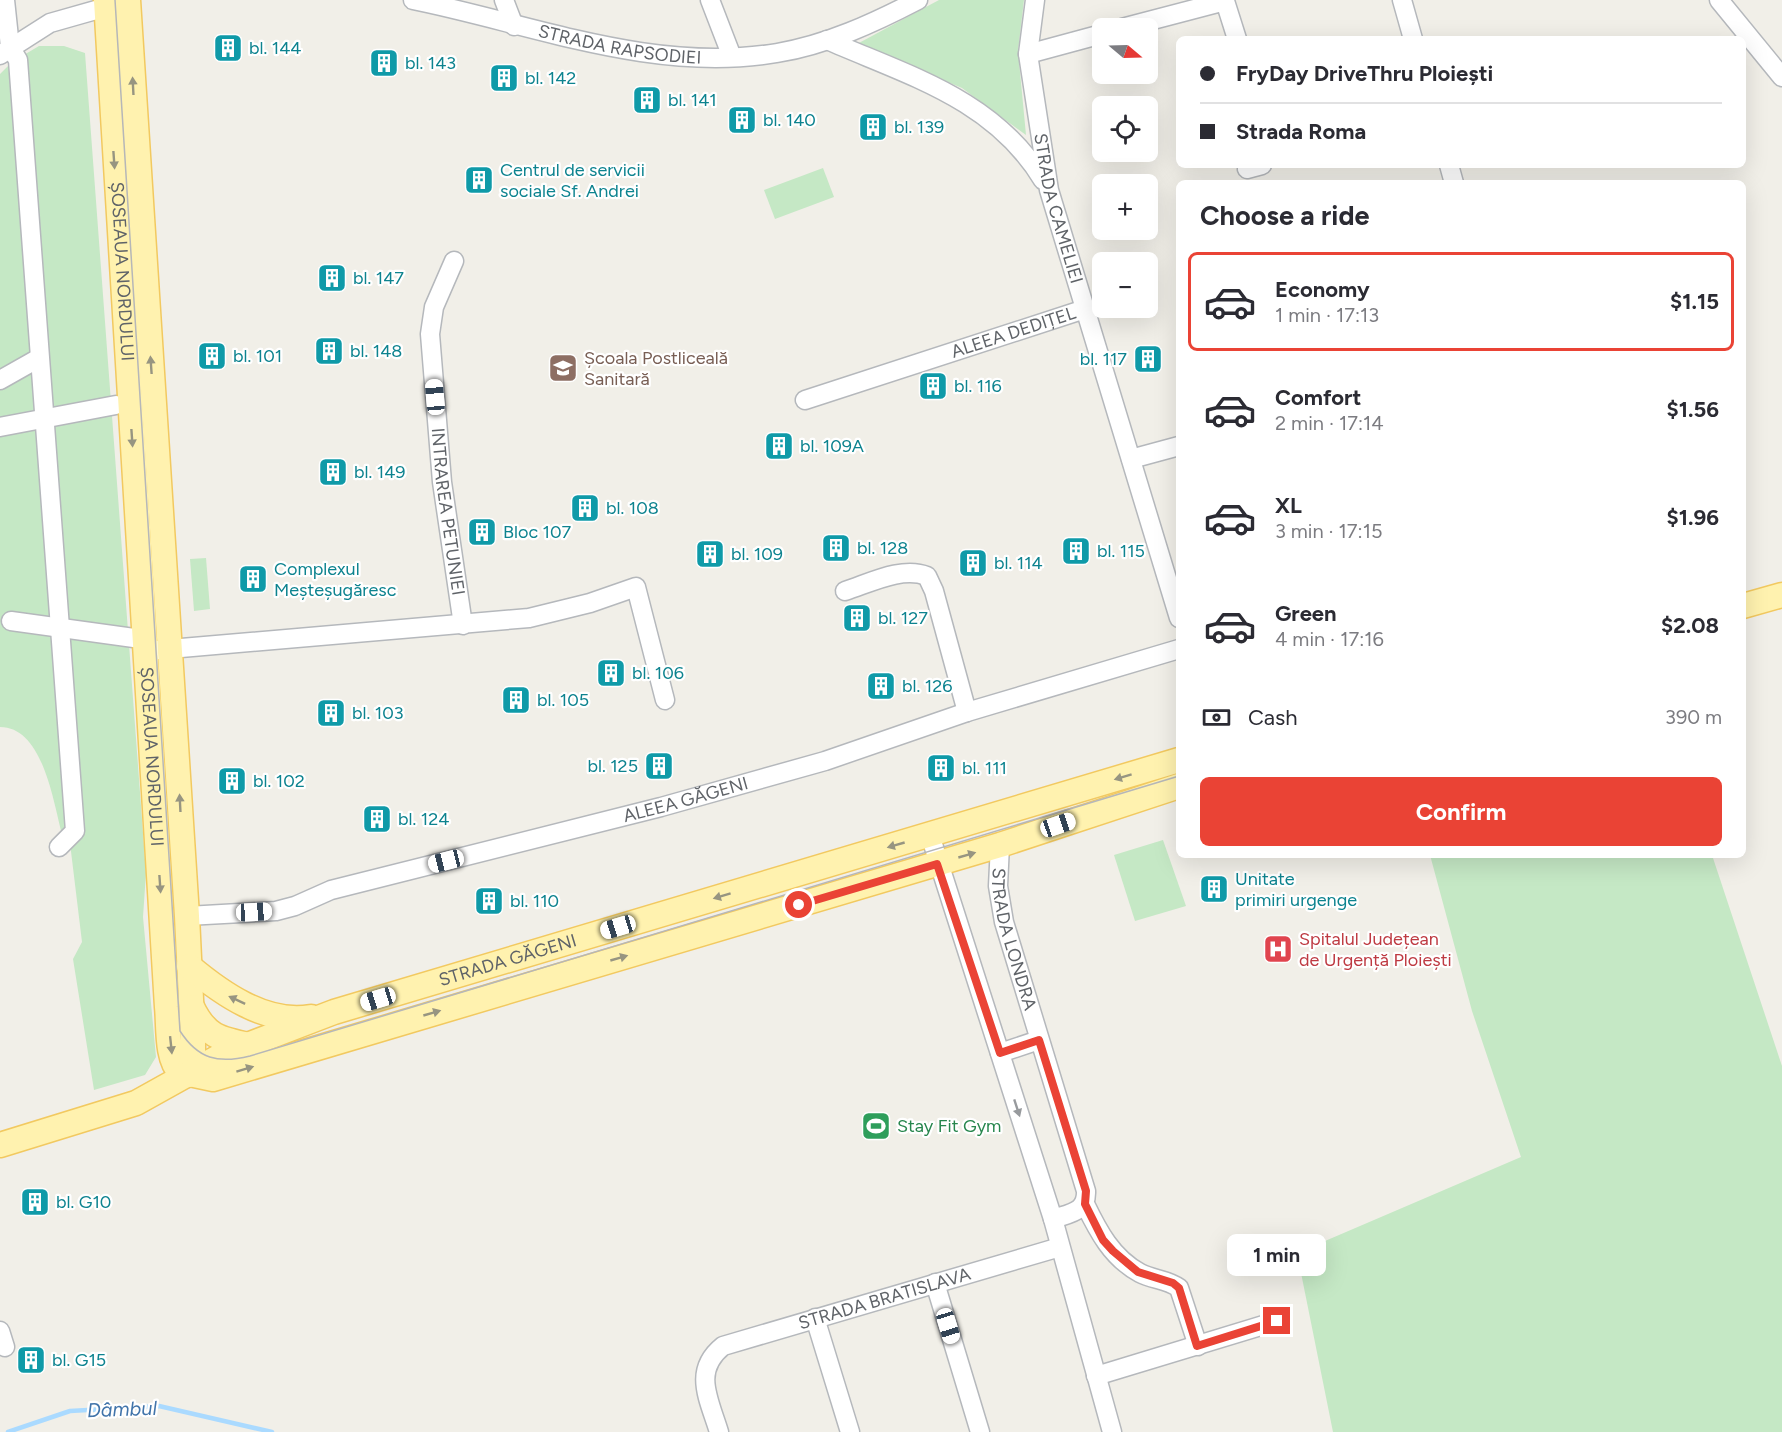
<!DOCTYPE html>
<html lang="en">
<head>
<meta charset="utf-8">
<style>
	body { margin:0; font-family:Figtree,sans-serif; background:#f2f2f3; color:#2b2b33; height:100vh; display:flex; flex-direction:column; font-size:22px; white-space:nowrap }
	* { box-sizing:border-box; margin:0 }
	p { font-size:20px; color:#7c7c81 }
	.icon { flex:none; width:33px; height:33px; fill:none; stroke:currentColor; stroke-width:2; stroke-linecap:round; stroke-linejoin:round }
	.map { position:relative; flex:1; overflow:hidden }
	.details { position:absolute; left:1176px; top:180px; width:570px; height:678px; display:flex; flex-direction:column; background:#fff; border-radius:9px; box-shadow:0 6px 24px #0002 }
	.details>* { flex:none }
	.hud { position:absolute; left:1176px; top:36px; width:570px; height:132px; border-radius:9px; box-shadow:0 6px 24px #0002; display:grid; align-content:center; height:132px; padding:0 24px; background:#fff }
	.needle { width:39px; rotate:109deg }
	.tools { position:absolute; left:1092px; top:18px; display:grid; gap:12px }
	.tools a { display:grid; place-items:center; width:66px; height:66px; border-radius:9px; background:#fff; box-shadow:0 6px 24px #0002; font-size:30px }
	.end { position:absolute; width:27px; height:27px; margin:-14px; border:8px solid #ea4335; background:#fff; box-shadow:0 0 0 3px #fff }
	.from { border-radius:50% }
	.bubble { position:absolute; height:42px; border-radius:9px; background:#fff; box-shadow:0 6px 24px #0002; font-size:20px; font-weight:700; line-height:42px; text-align:center }
	.car { position:absolute; width:18px; height:36px; margin:-18px -9px; border-radius:8px; box-shadow:0 0 4px 2px #0007; background:linear-gradient(#fff 24%,#345 0 40%,#fff 0 76%,#345 0 86%,#fff 0) }
	.hud b { display:flex; align-items:center; gap:21px; height:57px; font-size:22px }
	.hud b+b { border-top:2px solid #e1e1e2 }
	.hud i { width:15px; height:15px; background:#2b2b33 }
	ul { padding:0; list-style:none }
	li { display:flex; align-items:center; gap:18px; height:99px; margin:0 12px 9px; padding:0 12px; border:3px solid transparent; border-radius:9px }
	li div { flex:1 }
	li b { display:block; font-size:22px }
	li em { font-style:normal; font-weight:700 }
	li.selected { border-color:#ea4335 }
	li>.icon { width:54px; height:54px; stroke-width:1.5 }
	h2 { padding:0 24px; font-size:27px; line-height:72px }
	.pay { display:flex; align-items:center; gap:15px; height:66px; padding:0 24px; font-size:22px }
	.pay p { margin-inline-start:auto }
	.action { display:flex; gap:12px; margin-top:auto; padding:12px 24px }
	.action a { flex:1; height:69px; border-radius:9px; background:#ea4335; color:#fff; font-size:24px; font-weight:700; line-height:69px; text-align:center }
	.map>svg:first-child { display:block }
	.green { fill:#c5e8c5 }
	.lines { fill:none; stroke-linecap:round; stroke-linejoin:round }
	.stream { stroke:#aadaff; stroke-width:4.5 }
	.minor-casing { stroke:#b5b8bc; stroke-width:21 }
	.major-casing { stroke:#f2c960; stroke-width:27 }
	.minor { stroke:#fff; stroke-width:18 }
	.major { stroke:#fff2af; stroke-width:24 }
	.tram { stroke:#b6b7b8; stroke-width:1.5 }
	.oneway { fill:#979581 }
	.oneway2 { fill:#979a9d }
	.route { stroke:#ea4335; stroke-width:8 }
	.labels { text-anchor:middle; stroke-width:4.5; stroke-linejoin:round; paint-order:stroke }
	.street-label { font-size:18px; fill:#5f6368; stroke:#fff }
	.culture-label { font-size:18px; fill:#0d838f; stroke:#fff; text-anchor:start }
	.education-label { font-size:18px; fill:#785e54; stroke:#fff; text-anchor:start }
	.health-label { font-size:18px; fill:#be3a42; stroke:#fff; text-anchor:start }
	.leisure-label { font-size:18px; fill:#27864d; stroke:#fff; text-anchor:start }
	.water-label { font-size:20px; font-style:italic; fill:#4174aa; stroke:#fff }
</style>
</head>
<body>
<div class="map">
<svg width="1782" height="1432" viewBox="0 0 1782 1432">
	<rect width="100%" height="100%" fill="#f1efe8"/>
	<g class="green">
		<path d="M939,0H1024L1018,51L1026,135L962,88L857,44Z"/>
		<path d="M39,46H64L85,53L146,873L143,917L156,1057L145,1075L94,1090L73,959L82,942L69,835L62,834C53,801 43,727 0,727V74L12,62Z"/>
		<path d="M823,168L834,197L775,219L764,190Z"/>
		<path d="M206,558L210,609L194,611L190,559Z"/>
		<path d="M1163,840L1186,906L1135,921L1114,855Z"/>
		<path d="M1430,855H1712L1782,1066V1432H1333L1297,1253L1521,1157L1472,1011Z"/>
	</g>
	<g class="lines">
		<path class="stream" d="M8,1432L70,1411L159,1406L272,1432"/>
		<g class="minor-casing">
			<g id="minor">
				<path d="M5,0L10,47L18,60L75,831L59,847"/>
				<path id="s1" d="M413,0C532,24 654,74 777,53C826,45 874,23 918,0"/>
				<path d="M504,0L514,26"/>
				<path d="M710,0L732,57"/>
				<path id="s2" d="M1035,0L1028,54L1049,190L1179,618"/>
				<path d="M1402,0L1413,39"/>
				<path d="M1719,0L1782,77"/>
				<path d="M1122,28L1225,1L1237,39"/>
				<path d="M827,40C909,76 994,99 1043,180"/>
				<path d="M1028,54L1102,34"/>
				<path d="M0,55L50,23L117,4"/>
				<path d="M1449,165L1454,183"/>
				<path d="M1247,169L1262,165"/>
				<path id="s3" d="M454,261L434,307L430,334L442,482L463,625"/>
				<path d="M0,380L39,358"/>
				<path id="s4" d="M805,400L1085,309"/>
				<path d="M0,427L116,405"/>
				<path d="M1131,459L1179,446"/>
				<path d="M845,591C870,583 902,566 927,576L934,591L967,712"/>
				<path d="M11,621L134,638"/>
				<path d="M158,650L529,618L590,603L636,587L665,700"/>
				<path d="M930,835L1053,1219L1112,1432"/>
				<path id="s5" d="M1000,845L998,886L1004,922L1086,1191C1087,1212 1070,1213 1053,1219"/>
				<path id="s6" d="M187,916L276,911L295,906L331,890L661,807L825,761L967,712L1179,649"/>
				<path d="M1000,1053L1039,1040"/>
				<path d="M1085,1204C1098,1231 1112,1258 1140,1273C1153,1280 1167,1279 1179,1288L1198,1346"/>
				<path d="M935,1283L980,1432"/>
				<path d="M815,1318L850,1432"/>
				<path d="M0,1331L5,1347"/>
				<path d="M1096,1376L1277,1321"/>
				<path id="s7" d="M719,1432C709,1399 692,1371 723,1346L1060,1247"/>
			</g>
		</g>
		<g class="major-casing">
			<g id="major">
				<path id="s8" d="M106,0L167,1007C169,1025 166,1059 180,1072L213,1079L1000,845L1179,786"/>
				<path d="M128,0L187,916L193,1041V1057L188,1075"/>
				<path d="M1743,606L1782,595"/>
				<path d="M189,966C221,993 266,1025 311,1017"/>
				<path d="M192,1007C206,1036 219,1039 249,1045"/>
				<path id="s9" d="M0,1145L136,1103L224,1054L334,1012L1179,760"/>
			</g>
		</g>
		<use href="#minor" class="minor"/>
		<use href="#major" class="major"/>
		<path class="tram" d="M115,0L180,1031C198,1059 218,1064 250,1056L1179,776"/>
	</g>
	<defs><path id="oneway-solid" d="M-6-.8H1V-3.2L6.5 0L1 3.2V.8H-6Z" transform="scale(1.5)"/></defs>
	<g class="oneway">
		<use href="#oneway-solid" transform="translate(133 86) rotate(-93)"/>
		<use href="#oneway-solid" transform="translate(114 160) rotate(86)"/>
		<use href="#oneway-solid" transform="translate(151 365) rotate(-94)"/>
		<use href="#oneway-solid" transform="translate(132 438) rotate(86)"/>
		<use href="#oneway-solid" transform="translate(1123 777) rotate(163)"/>
		<use href="#oneway-solid" transform="translate(180 803) rotate(-93)"/>
		<use href="#oneway-solid" transform="translate(896 845) rotate(164)"/>
		<use href="#oneway-solid" transform="translate(967 855) rotate(-16)"/>
		<use href="#oneway-solid" transform="translate(160 884) rotate(86)"/>
		<use href="#oneway-solid" transform="translate(722 896) rotate(163)"/>
		<use href="#oneway-solid" transform="translate(619 958) rotate(-16)"/>
		<use href="#oneway-solid" transform="translate(237 1000) rotate(-155)"/>
		<use href="#oneway-solid" transform="translate(432 1013) rotate(-16)"/>
		<use href="#oneway-solid" transform="translate(171 1045) rotate(84)"/>
		<use href="#oneway-solid" transform="translate(245 1069) rotate(-17)"/>
	</g>
	<use class="oneway2" href="#oneway-solid" transform="translate(1017 1108) rotate(72)"/>
	<g class="lines">
		<path class="route" d="M799,905L937,864L1000,1053L1039,1040L1086,1191L1085,1204L1103,1240L1113,1251L1138,1272L1173,1283L1179,1288L1197,1346L1277,1321"/>
	</g>
	<defs>
		<g id="building-square" transform="scale(1.5)"><rect x="-9" y="-9" width="18" height="18" rx="4" fill="#0f9aa8" stroke="#fff"/><path d="M-4-6H4V6H1V3H-1V6H-4ZM-2.5-4.3h1.7v1.8h-1.7ZM.8-4.3h1.7v1.8H.8ZM-2.5-1h1.7V.8h-1.7ZM.8-1h1.7V.8H.8Z" fill="#fff"/></g>
		<g id="school-square" transform="scale(1.5)"><rect x="-9" y="-9" width="18" height="18" rx="4" fill="#8d6e63" stroke="#fff"/><path d="M0-5L7-2L0 1L-7-2ZM-4 1L0 2.5L4 1V4Q0 6-4 4Z" fill="#fff"/></g>
		<g id="hospital-square" transform="scale(1.5)"><rect x="-9" y="-9" width="18" height="18" rx="4" fill="#e0444e" stroke="#fff"/><path d="M-5-5h3v3.5h4V-5h3V5h-3V1.5h-4V5h-3Z" fill="#fff"/></g>
		<g id="stadium-square" transform="scale(1.5)"><rect x="-9" y="-9" width="18" height="18" rx="4" fill="#2e9e5b" stroke="#fff"/><path d="M0-5a6.5 5 0 1 0 0 10a6.5 5 0 1 0 0-10ZM-3.5-1.8h7v3.6h-7Z" fill="#fff"/></g>
	</defs>
	<g fill-rule="evenodd">
		<use href="#building-square" x="228" y="48"/>
		<use href="#building-square" x="384" y="63"/>
		<use href="#building-square" x="504" y="78"/>
		<use href="#building-square" x="647" y="100"/>
		<use href="#building-square" x="742" y="120"/>
		<use href="#building-square" x="873" y="127"/>
		<use href="#building-square" x="479" y="180"/>
		<use href="#building-square" x="332" y="278"/>
		<use href="#building-square" x="329" y="351"/>
		<use href="#building-square" x="212" y="356"/>
		<use href="#building-square" x="1148" y="359"/>
		<use href="#school-square" x="563" y="368"/>
		<use href="#building-square" x="933" y="386"/>
		<use href="#building-square" x="779" y="446"/>
		<use href="#building-square" x="333" y="472"/>
		<use href="#building-square" x="585" y="508"/>
		<use href="#building-square" x="482" y="532"/>
		<use href="#building-square" x="836" y="548"/>
		<use href="#building-square" x="1076" y="551"/>
		<use href="#building-square" x="710" y="554"/>
		<use href="#building-square" x="973" y="563"/>
		<use href="#building-square" x="253" y="579"/>
		<use href="#building-square" x="857" y="618"/>
		<use href="#building-square" x="611" y="673"/>
		<use href="#building-square" x="881" y="686"/>
		<use href="#building-square" x="516" y="700"/>
		<use href="#building-square" x="331" y="713"/>
		<use href="#building-square" x="659" y="766"/>
		<use href="#building-square" x="941" y="768"/>
		<use href="#building-square" x="232" y="781"/>
		<use href="#building-square" x="377" y="819"/>
		<use href="#building-square" x="1214" y="889"/>
		<use href="#building-square" x="489" y="901"/>
		<use href="#hospital-square" x="1278" y="949"/>
		<use href="#stadium-square" x="876" y="1126"/>
		<use href="#building-square" x="35" y="1202"/>
		<use href="#building-square" x="31" y="1360"/>
	</g>
	<g class="labels">
		<g class="street-label">
			<text dy="6" stroke="none"><textPath href="#s1" startOffset="212">STRADA RAPSODIEI</textPath></text>
			<text dy="6" stroke="none"><textPath href="#s2" startOffset="212">STRADA CAMELIEI</textPath></text>
			<text dy="6" stroke="none"><textPath href="#s8" startOffset="272">ȘOSEAUA NORDULUI</textPath></text>
			<text dy="6" stroke="none"><textPath href="#s4" startOffset="219">ALEEA DEDIȚEL</textPath></text>
			<text dy="6" stroke="none"><textPath href="#s3" startOffset="256">INTRAREA PETUNIEI</textPath></text>
			<text dy="6" stroke="none"><textPath href="#s8" startOffset="758">ȘOSEAUA NORDULUI</textPath></text>
			<text dy="6" stroke="none"><textPath href="#s6" startOffset="514">ALEEA GĂGENI</textPath></text>
			<text dy="6" stroke="none"><textPath href="#s5" startOffset="96">STRADA LONDRA</textPath></text>
			<text dy="6" stroke="none"><textPath href="#s9" startOffset="542">STRADA GĂGENI</textPath></text>
			<text dy="6" stroke="none"><textPath href="#s7" startOffset="262">STRADA BRATISLAVA</textPath></text>
		</g>
		<g class="culture-label">
			<text x="249" y="54">bl. 144</text>
			<text x="405" y="69">bl. 143</text>
			<text x="525" y="84">bl. 142</text>
			<text x="668" y="106">bl. 141</text>
			<text x="763" y="126">bl. 140</text>
			<text x="894" y="133">bl. 139</text>
			<text x="500" y="176">Centrul de servicii<tspan x="500" dy="21">sociale Sf. Andrei</tspan></text>
			<text x="353" y="284">bl. 147</text>
			<text x="350" y="357">bl. 148</text>
			<text x="233" y="362">bl. 101</text>
			<text x="1127" y="365" text-anchor="end">bl. 117</text>
			<text x="954" y="392">bl. 116</text>
			<text x="800" y="452">bl. 109A</text>
			<text x="354" y="478">bl. 149</text>
			<text x="606" y="514">bl. 108</text>
			<text x="503" y="538">Bloc 107</text>
			<text x="857" y="554">bl. 128</text>
			<text x="1097" y="557">bl. 115</text>
			<text x="731" y="560">bl. 109</text>
			<text x="994" y="569">bl. 114</text>
			<text x="274" y="575">Complexul<tspan x="274" dy="21">Meșteșugăresc</tspan></text>
			<text x="878" y="624">bl. 127</text>
			<text x="632" y="679">bl. 106</text>
			<text x="902" y="692">bl. 126</text>
			<text x="537" y="706">bl. 105</text>
			<text x="352" y="719">bl. 103</text>
			<text x="638" y="772" text-anchor="end">bl. 125</text>
			<text x="962" y="774">bl. 111</text>
			<text x="253" y="787">bl. 102</text>
			<text x="398" y="825">bl. 124</text>
			<text x="1235" y="885">Unitate<tspan x="1235" dy="21">primiri urgenge</tspan></text>
			<text x="510" y="907">bl. 110</text>
			<text x="56" y="1208">bl. G10</text>
			<text x="52" y="1366">bl. G15</text>
		</g>
		<g class="education-label">
			<text x="584" y="364">Școala Postliceală<tspan x="584" dy="21">Sanitară</tspan></text>
		</g>
		<g class="health-label">
			<text x="1299" y="945">Spitalul Județean<tspan x="1299" dy="21">de Urgență Ploiești</tspan></text>
		</g>
		<g class="leisure-label">
			<text x="897" y="1132">Stay Fit Gym</text>
		</g>
		<g class="water-label">
			<text transform="translate(122 1409) rotate(-2)" y="7">Dâmbul</text>
		</g>
	</g>
</svg>
<div class="tools">
<a><svg class="needle" viewBox="-14 -14 28 28"><path d="M0-13l5 13h-10z" fill="#e53935"/><path d="M0 13l5-13h-10z" fill="#7c7c81"/></svg></a>
<a><svg class="icon" aria-label="locate" viewBox="0 0 24 24"><circle cx="12" cy="12" r="6"/><path d="M12 2v4M12 18v4M2 12h4M18 12h4"/></svg></a>
<a>+</a>
<a>−</a>
</div>
<i class="end from" style="left:799px;top:905px"></i>
<i class="end" style="left:1277px;top:1321px"></i>
<div class="bubble" style="left:1227px;top:1234px;width:99px">1 min</div>
<i class="car" style="left:435px;top:397px;rotate:355deg"></i>
<i class="car" style="left:1058px;top:825px;rotate:71deg"></i>
<i class="car" style="left:446px;top:861px;rotate:256deg"></i>
<i class="car" style="left:254px;top:912px;rotate:87deg"></i>
<i class="car" style="left:618px;top:927px;rotate:253deg"></i>
<i class="car" style="left:378px;top:999px;rotate:253deg"></i>
<i class="car" style="left:948px;top:1326px;rotate:163deg"></i>
<div class="hud">
<b><i class="from"></i>FryDay DriveThru Ploiești</b>
<b><i></i>Strada Roma</b>
</div>
<section class="details">
<h2>Choose a ride</h2>
<ul>
<li class="selected"><svg class="icon" aria-label="car" viewBox="0 0 24 24"><path d="M5 17H2v-5l4-1 3-4h7l3 4 3 1v5h-3M9 17h6M6 11h13"/><circle cx="7" cy="17" r="2"/><circle cx="17" cy="17" r="2"/></svg><div><b>Economy</b><p>1 min · 17:13</p></div><em>$1.15</em></li>
<li><svg class="icon" aria-label="car" viewBox="0 0 24 24"><path d="M5 17H2v-5l4-1 3-4h7l3 4 3 1v5h-3M9 17h6M6 11h13"/><circle cx="7" cy="17" r="2"/><circle cx="17" cy="17" r="2"/></svg><div><b>Comfort</b><p>2 min · 17:14</p></div><em>$1.56</em></li>
<li><svg class="icon" aria-label="car" viewBox="0 0 24 24"><path d="M5 17H2v-5l4-1 3-4h7l3 4 3 1v5h-3M9 17h6M6 11h13"/><circle cx="7" cy="17" r="2"/><circle cx="17" cy="17" r="2"/></svg><div><b>XL</b><p>3 min · 17:15</p></div><em>$1.96</em></li>
<li><svg class="icon" aria-label="car" viewBox="0 0 24 24"><path d="M5 17H2v-5l4-1 3-4h7l3 4 3 1v5h-3M9 17h6M6 11h13"/><circle cx="7" cy="17" r="2"/><circle cx="17" cy="17" r="2"/></svg><div><b>Green</b><p>4 min · 17:16</p></div><em>$2.08</em></li>
</ul>
<div class="pay"><svg class="icon" aria-label="cash" viewBox="0 0 24 24"><path d="M3 7h18v10H3z"/><circle cx="12" cy="12" r="2"/></svg>Cash<p>390 m</p></div>
<div class="action"><a>Confirm</a></div>
</section>
</div>
</body>
</html>
